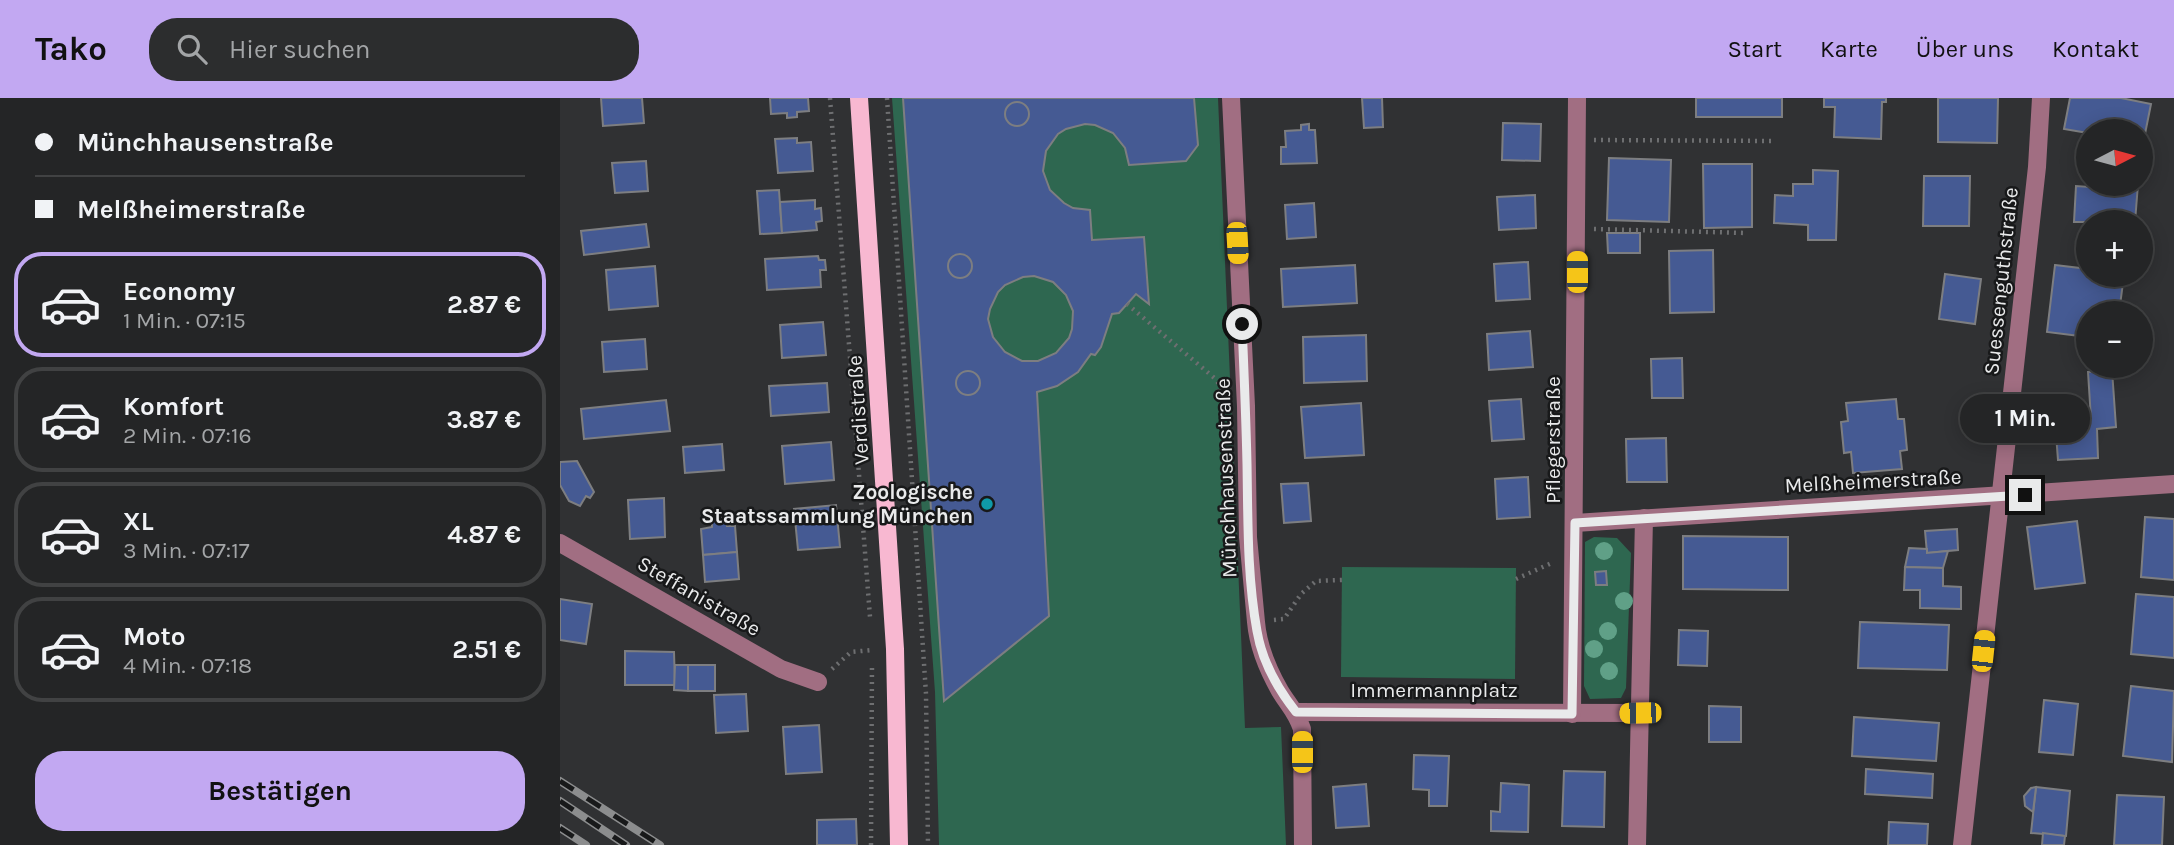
<!DOCTYPE html>
<html lang="de">
<head>
<meta charset="utf-8">
<style>
	body { margin:0; font-family:Karla,sans-serif; background:#2c2d2e; color:#f1f3f6; height:100vh; display:flex; flex-direction:column; font-size:26px; white-space:nowrap }
	* { box-sizing:border-box; margin:0 }
	p { font-size:23px; color:#a3a5a7 }
	.icon { flex:none; width:38px; height:38px; fill:none; stroke:currentColor; stroke-width:2; stroke-linecap:round; stroke-linejoin:round }
	.map { position:relative; flex:1; overflow:hidden }
	.sheet { display:flex; flex-direction:column; background:#242526; width:560px }
	.sheet>* { flex:none }
	.top-card { display:grid; align-content:center; height:154px; padding:0 35px; background:#242526 }
	.needle { width:46px; rotate:84deg }
	.fabs { position:absolute; left:1516px; top:21px; display:grid; gap:14px }
	.fabs a { display:grid; place-items:center; width:77px; height:77px; border-radius:50%; background:#242526; box-shadow:0 4px 18px #0003,0 0 0 2px #414243; font-size:35px }
	.end { position:absolute; width:32px; height:32px; margin:-16px; border:9px solid #e9eaeb; background:#111; box-shadow:0 0 0 4px #111 }
	.from { border-radius:50% }
	.bubble { position:absolute; height:49px; border-radius:24px; background:#242526; box-shadow:0 4px 18px #0003,0 0 0 2px #414243; font-size:23px; font-weight:700; line-height:49px; text-align:center }
	.car { position:absolute; width:21px; height:42px; margin:-21px -10px; border-radius:9px; box-shadow:0 0 5px 2px #0007; background:linear-gradient(#f5c518 24%,#345 0 40%,#f5c518 0 76%,#345 0 86%,#f5c518 0) }
	.top-card b { display:flex; align-items:center; gap:24px; height:66px; font-size:26px }
	.top-card b+b { border-top:2px solid #414243 }
	.top-card i { width:18px; height:18px; background:#f1f3f6 }
	ul { padding:0; list-style:none }
	li { display:flex; align-items:center; gap:21px; height:105px; margin:0 14px 10px; padding:0 21px; border:4px solid #414243; border-radius:28px }
	li div { flex:1 }
	li b { display:block; font-size:26px }
	li em { font-style:normal; font-weight:700 }
	li.on { border-color:#c2a8f2 }
	li>.icon { width:63px; height:63px; stroke-width:1.5 }
	.primary-button { display:flex; gap:14px; margin-top:auto; padding:14px 35px }
	.primary-button a { flex:1; height:80px; border-radius:28px; background:#c2a8f2; color:#111; font-size:28px; font-weight:700; line-height:80px; text-align:center }
	header { display:flex; align-items:center; gap:42px; box-sizing:border-box; height:98px; padding:0 35px; background:#c2a8f2; color:#111 }
	header strong { font-size:33px }
	nav { display:flex; gap:38px; margin-inline-start:auto; font-size:24px }
	.search { width:490px; height:63px; background:#2c2d2e; display:flex; align-items:center; gap:18px; box-sizing:border-box; padding:0 24px; border-radius:28px; color:#a3a5a7; font-size:26px }
	main { display:flex; flex:1; min-height:0 }
	.map>svg:first-child { display:block }
	.green { fill:#2e6750 }
	.building { fill:#455a93; stroke:#7d7e81; stroke-width:2; fill-rule:evenodd }
	.lines { fill:none; stroke-linecap:round; stroke-linejoin:round }
	.path { stroke:#6e6f71; stroke-width:4.5; stroke-dasharray:2 5; stroke-linecap:butt }
	.minor { stroke:#a16e82; stroke-width:18 }
	.major { stroke:#f8b8d1; stroke-width:18 }
	.rail-casing { stroke:#8c8d8e; stroke-width:8 }
	.rail { stroke:#18191a; stroke-width:5; stroke-dasharray:16; stroke-linecap:butt }
	.tree { fill:#60a087 }
	.route { stroke:#e9eaeb; stroke-width:9 }
	.culture-dot { fill:#0f9aa8; stroke:#18191a; stroke-width:2.5 }
	.labels { text-anchor:middle; stroke-width:5; stroke-linejoin:round; paint-order:stroke }
	.street-label { font-size:21px; fill:#e9eaeb; stroke:#18191a }
	.poi-label { font-size:21px; font-weight:bold; fill:#e9eaeb; stroke:#18191a; text-anchor:end }
</style>
</head>
<body>
<header>
<strong>Tako</strong>
<div class="search"><svg class="icon" aria-label="search" viewBox="0 0 24 24"><circle cx="10" cy="10" r="6"/><path d="M15 15l6 6"/></svg>Hier suchen</div>
<nav><a>Start</a><a>Karte</a><a>Über uns</a><a>Kontakt</a></nav>
</header>
<main>
<section class="sheet">
<div class="top-card">
<b><i class="from"></i>Münchhausenstraße</b>
<b><i></i>Melßheimerstraße</b>
</div>
<ul>
<li class="on"><svg class="icon" aria-label="car" viewBox="0 0 24 24"><path d="M5 17H2v-5l4-1 3-4h7l3 4 3 1v5h-3M9 17h6M6 11h13"/><circle cx="7" cy="17" r="2"/><circle cx="17" cy="17" r="2"/></svg><div><b>Economy</b><p>1 Min. · 07:15</p></div><em>2.87 €</em></li>
<li><svg class="icon" aria-label="car" viewBox="0 0 24 24"><path d="M5 17H2v-5l4-1 3-4h7l3 4 3 1v5h-3M9 17h6M6 11h13"/><circle cx="7" cy="17" r="2"/><circle cx="17" cy="17" r="2"/></svg><div><b>Komfort</b><p>2 Min. · 07:16</p></div><em>3.87 €</em></li>
<li><svg class="icon" aria-label="car" viewBox="0 0 24 24"><path d="M5 17H2v-5l4-1 3-4h7l3 4 3 1v5h-3M9 17h6M6 11h13"/><circle cx="7" cy="17" r="2"/><circle cx="17" cy="17" r="2"/></svg><div><b>XL</b><p>3 Min. · 07:17</p></div><em>4.87 €</em></li>
<li><svg class="icon" aria-label="car" viewBox="0 0 24 24"><path d="M5 17H2v-5l4-1 3-4h7l3 4 3 1v5h-3M9 17h6M6 11h13"/><circle cx="7" cy="17" r="2"/><circle cx="17" cy="17" r="2"/></svg><div><b>Moto</b><p>4 Min. · 07:18</p></div><em>2.51 €</em></li>
</ul>
<div class="primary-button"><a>Bestätigen</a></div>
</section>
<div class="map">
<svg width="1614" height="747" viewBox="0 0 1614 747">
	<rect width="100%" height="100%" fill="#303133"/>
	<g class="green">
		<path d="M332,0H658L685,630L721,629L726,747H379L375,594Z"/>
		<path d="M1034,439L1057,440L1071,455L1066,590L1061,600L1030,601L1024,588L1025,444Z"/>
		<path d="M782,469L956,470L955,581L781,579Z"/>
	</g>
	<g class="building">
		<circle cx="574" cy="9" r="11"/>
		<path d="M41,0H82L84,25L43,28Z"/>
		<path d="M210,0H248L249,13L237,14V19L227,20V15L211,16Z"/>
		<path d="M343,0H634L638,47L626,63L569,67L565,50L553,35L535,27L525,26L506,31L498,36L486,53L483,73L490,92L504,105L513,110L530,112L532,142L584,139L589,206L576,196L559,215L552,216L541,249L535,257L531,256L518,274L497,288L477,294L489,518L384,603ZM474,178L493,184L506,197L513,213L512,231L509,240L496,255L478,263H462L445,254L433,239L428,221L430,211L438,194L445,187L463,179Z"/>
		<path d="M802,0H822L823,29L804,30Z"/>
		<rect x="1136" y="0" width="86" height="19"/>
		<path d="M1264,0H1326V4H1322L1321,41L1274,39L1275,9H1264Z"/>
		<path d="M1378,0H1438L1437,45L1378,44Z"/>
		<path d="M1510,0H1561L1591,6L1583,46L1580,45V33H1528V35L1504,31Z"/>
		<circle cx="457" cy="16" r="12"/>
		<path d="M943,25L981,26L980,63L942,62Z"/>
		<path d="M749,26V32H755L757,65L721,66V49H726L725,33L741,32V27Z"/>
		<path d="M237,40V45L251,44L253,73L218,75L215,41Z"/>
		<path d="M1049,60L1111,62L1109,124L1047,122Z"/>
		<path d="M86,63L88,93L55,95L52,65Z"/>
		<path d="M1143,66H1192V129L1144,130Z"/>
		<path d="M1253,72L1278,73L1276,142H1248V127L1214,125L1215,97L1233,98V86H1253Z"/>
		<path d="M1364,78H1410L1409,128H1363Z"/>
		<path d="M1545,86H1578L1575,124H1514L1516,88L1544,90Z"/>
		<path d="M219,92L222,135L200,136L197,93Z"/>
		<path d="M975,97L976,130L939,132L937,99Z"/>
		<path d="M255,102V111L261,110L262,123L256,124L257,132L222,135L220,104Z"/>
		<path d="M754,105L756,139L727,141L725,107Z"/>
		<path d="M86,126L89,149L24,157L21,133Z"/>
		<path d="M1047,135H1080V155H1048Z"/>
		<path d="M1153,152L1154,214L1110,215L1109,153Z"/>
		<circle cx="400" cy="168" r="12"/>
		<path d="M258,158L259,162H265L266,172H260L261,189L207,192L205,161Z"/>
		<path d="M968,164L970,201L936,203L934,166Z"/>
		<path d="M795,167L797,205L723,209L721,171Z"/>
		<path d="M1495,167L1528,171V177H1564L1559,215H1528V239L1487,234Z"/>
		<path d="M95,168L98,208L49,212L46,172Z"/>
		<path d="M1385,176L1421,181L1415,226L1379,221Z"/>
		<path d="M263,224L266,257L222,260L220,227Z"/>
		<path d="M970,233L973,269L929,272L927,236Z"/>
		<path d="M806,237L807,283L744,285L743,239Z"/>
		<path d="M85,241L87,271L44,274L42,244Z"/>
		<path d="M1122,260L1123,300H1092L1091,261Z"/>
		<path d="M1552,272L1556,329L1537,331L1538,360L1498,362L1495,323L1531,321L1528,274Z"/>
		<circle cx="408" cy="285" r="12"/>
		<path d="M267,285L269,314L211,318L209,288Z"/>
		<path d="M961,301L964,341L932,343L929,303Z"/>
		<path d="M1336,301L1338,321H1344L1347,352L1340,353L1342,371L1293,375L1291,354L1284,355L1281,324L1288,323L1286,305Z"/>
		<path d="M106,302L110,333L24,341L21,311Z"/>
		<path d="M801,305L804,357L745,360L741,309Z"/>
		<path d="M1106,340L1107,384H1067L1066,341Z"/>
		<path d="M271,344L274,382L225,386L222,348Z"/>
		<path d="M162,346L164,372L125,375L123,349Z"/>
		<path d="M17,363L34,394L30,400L26,398L20,408L9,403L0,387V364Z"/>
		<path d="M968,379L970,419L937,421L935,381Z"/>
		<path d="M748,385L751,423L724,425L721,386Z"/>
		<path d="M104,400L105,439L70,441L68,402Z"/>
		<path d="M276,407L280,449L238,452L234,411Z"/>
		<path d="M1585,419L1614,421V482L1581,479Z"/>
		<path d="M166,420L167,428H175L177,454L143,457L141,431L152,429V421Z"/>
		<path d="M1517,423L1525,485L1475,491L1467,429Z"/>
		<path d="M1397,431L1398,452L1367,455L1365,433Z"/>
		<path d="M1123,438L1228,439V492L1123,491Z"/>
		<path d="M1349,450L1367,451V455L1388,453L1383,470L1345,469Z"/>
		<path d="M177,454L179,481L145,484L143,457Z"/>
		<path d="M1345,469L1383,470V488L1401,489V511L1360,510V492H1344Z"/>
		<path d="M1046,473L1047,487H1036L1035,474Z"/>
		<path d="M1576,496L1614,499V560L1571,556Z"/>
		<path d="M0,501L32,506L26,546L0,542Z"/>
		<path d="M1300,524L1389,527L1387,572L1298,570Z"/>
		<path d="M1119,532L1148,533L1147,568L1118,567Z"/>
		<path d="M65,553L114,554L115,587H65Z"/>
		<path d="M115,567H128V593L114,592Z"/>
		<rect x="128" y="567" width="27" height="26"/>
		<path d="M1571,588L1614,593L1612,664L1563,658Z"/>
		<path d="M186,596L188,633L156,635L154,597Z"/>
		<path d="M1484,602L1518,606L1513,657L1479,654Z"/>
		<path d="M1149,608L1181,609V644H1149Z"/>
		<path d="M1294,619L1379,625L1376,663L1292,658Z"/>
		<path d="M259,627L262,674L226,676L223,629Z"/>
		<path d="M854,657L889,658L887,708H869V692L853,691Z"/>
		<path d="M1306,671L1373,676L1372,700L1305,696Z"/>
		<path d="M1004,673L1045,674L1044,729L1002,728Z"/>
		<path d="M941,685L969,687L968,734L931,733V713L940,714Z"/>
		<path d="M806,686L809,728L776,730L773,689Z"/>
		<path d="M1476,689L1510,693L1506,738L1471,735Z"/>
		<path d="M1476,689L1473,714L1465,708L1464,698L1471,690Z"/>
		<path d="M1557,697L1604,699L1602,747H1554Z"/>
		<path d="M296,721L297,747H257V722Z"/>
		<path d="M1329,724L1368,726L1367,747H1328Z"/>
		<path d="M1483,735L1505,738L1504,747H1482Z"/>
	</g>
	<g class="lines">
		<g class="path">
			<path d="M270,0L310,519"/>
			<path d="M327,0L366,596L368,747"/>
			<path d="M1034,42L1215,43"/>
			<path d="M1034,131L1187,135"/>
			<path d="M567,206L665,289"/>
			<path d="M658,284L659,294"/>
			<path d="M956,481L994,464"/>
			<path d="M714,522L724,521L741,496L756,483L782,482"/>
			<path d="M272,571L291,554L312,552"/>
			<path d="M311,747L312,566"/>
		</g>
		<g class="minor">
			<path d="M671,0L686,308L688,439L696,524C698,547 708,572 720,593C729,608 736,613 742,631L743,747"/>
			<path d="M1015,425L1614,386"/>
			<path d="M0,445L221,571L258,584"/>
			<path d="M736,614L1080,615"/>
			<path d="M1012,616L1017,0"/>
			<path d="M1077,747L1084,420"/>
			<path d="M1402,747L1477,69L1481,0"/>
		</g>
		<path class="major" d="M299,0L335,551L339,747"/>
		<g class="rail-casing">
			<g id="rail">
				<path d="M0,683L100,747"/>
				<path d="M0,703L66,747"/>
				<path d="M0,730L26,747"/>
			</g>
		</g>
		<use href="#rail" class="rail"/>
	</g>
	<g class="tree">
		<circle cx="1044" cy="453" r="9"/>
		<circle cx="1064" cy="503" r="9"/>
		<circle cx="1048" cy="533" r="9"/>
		<circle cx="1034" cy="551" r="9"/>
		<circle cx="1049" cy="573" r="9"/>
	</g>
	<g class="lines">
		<path class="route" d="M682,226C684,273 686,320 687,366C688,421 687,478 697,533C702,563 717,590 736,614L1012,616L1015,425L1465,397"/>
	</g>
	<circle class="culture-dot" cx="427" cy="406" r="7"/>
	<g class="labels">
		<g class="street-label">
			<text transform="translate(1441 183) rotate(-84)" y="7">Suessenguthstraße</text>
			<text transform="translate(298 312) rotate(-94)" y="7">Verdistraße</text>
			<text transform="translate(993 342) rotate(-90)" y="7">Pflegerstraße</text>
			<text transform="translate(666 380) rotate(-92)" y="7">Münchhausenstraße</text>
			<text transform="translate(1313 383) rotate(-3)" y="7">Melßheimerstraße</text>
			<text transform="translate(139 498) rotate(30)" y="7">Steffanistraße</text>
			<text x="874" y="599">Immermannplatz</text>
		</g>
		<g class="poi-label">
			<text x="413" y="401">Zoologische<tspan x="413" dy="24">Staatssammlung München</tspan></text>
		</g>
	</g>
</svg>
<div class="fabs">
<a><svg class="needle" viewBox="-14 -14 28 28"><path d="M0-13l5 13h-10z" fill="#e53935"/><path d="M0 13l5-13h-10z" fill="#a3a5a7"/></svg></a>
<a>+</a>
<a>−</a>
</div>
<i class="end from" style="left:682px;top:226px"></i>
<i class="end" style="left:1465px;top:397px"></i>
<div class="bubble" style="left:1400px;top:296px;width:130px">1 Min.</div>
<i class="car" style="left:677px;top:145px;rotate:177deg"></i>
<i class="car" style="left:1017px;top:174px;rotate:0deg"></i>
<i class="car" style="left:1423px;top:553px;rotate:6deg"></i>
<i class="car" style="left:1080px;top:615px;rotate:269deg"></i>
<i class="car" style="left:742px;top:654px;rotate:0deg"></i>
</div>
</main>
</body>
</html>
